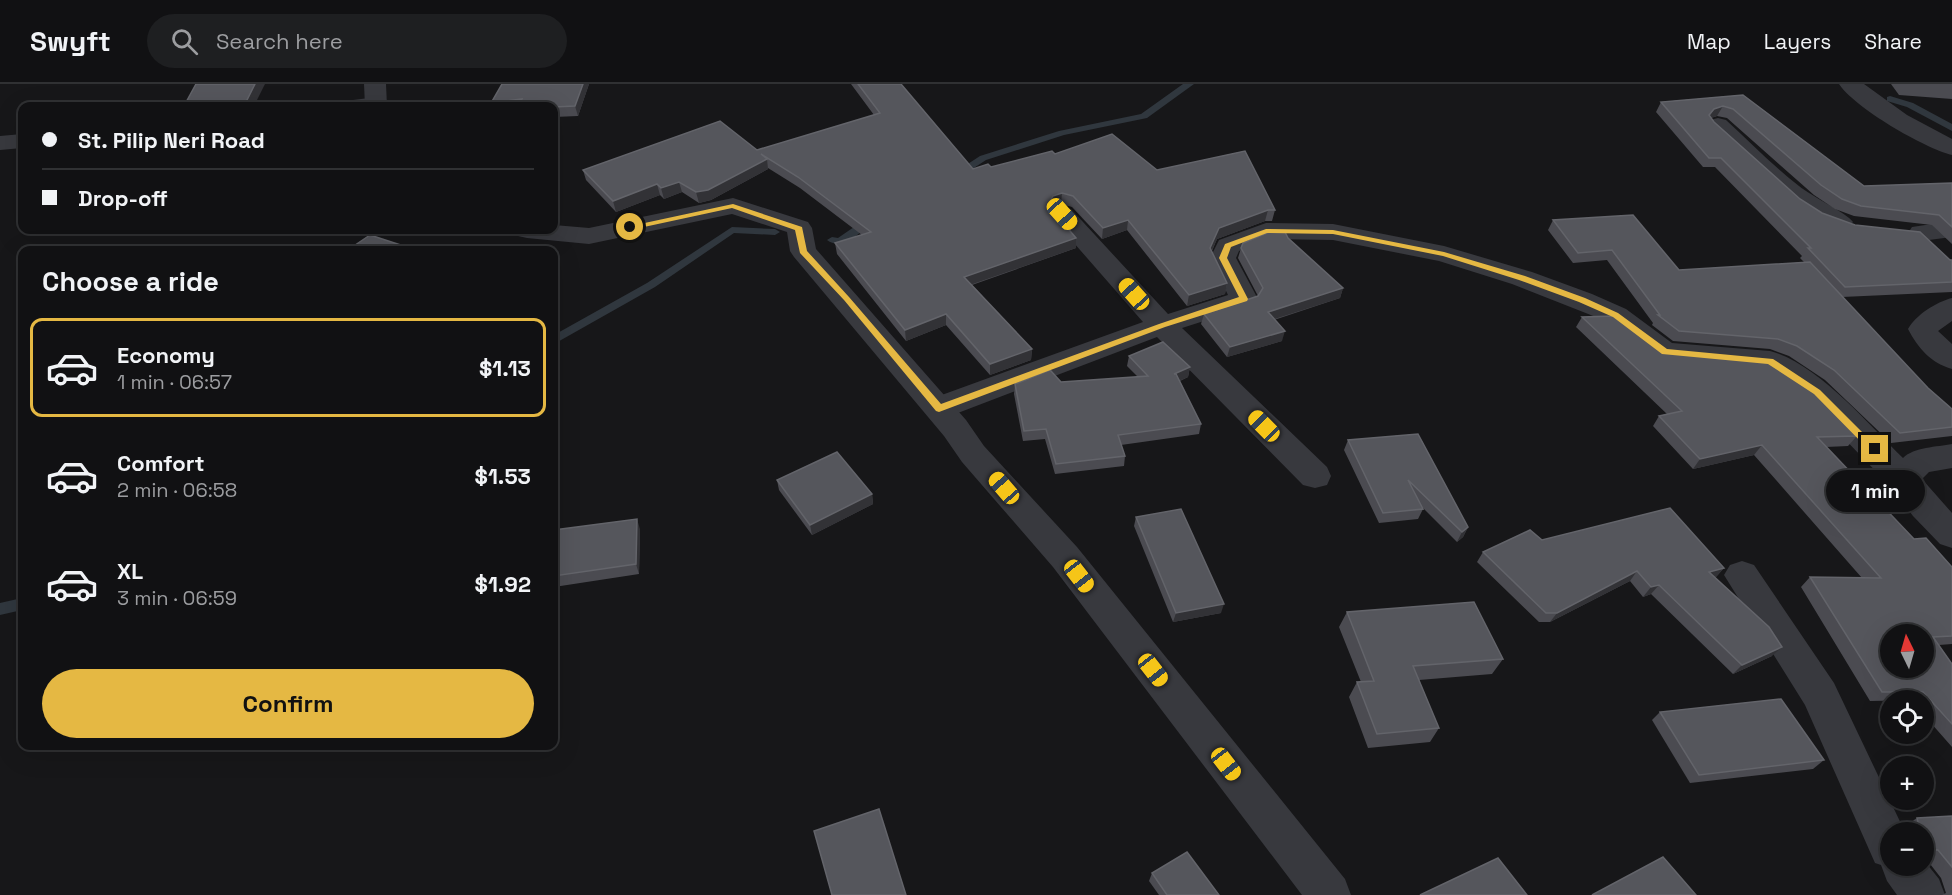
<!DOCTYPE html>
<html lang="en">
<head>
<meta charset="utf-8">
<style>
	body { margin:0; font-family:"Space Grotesk",sans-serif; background:#1e1f21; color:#f1f3f6; height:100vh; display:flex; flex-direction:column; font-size:22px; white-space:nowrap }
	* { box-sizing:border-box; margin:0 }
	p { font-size:20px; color:#9c9da0 }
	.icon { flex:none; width:33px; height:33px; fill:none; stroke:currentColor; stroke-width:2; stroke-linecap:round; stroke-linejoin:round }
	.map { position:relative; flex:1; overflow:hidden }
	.sheet { position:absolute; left:18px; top:162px; width:540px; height:504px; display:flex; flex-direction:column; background:#111113; border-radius:12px; box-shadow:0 6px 24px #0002,0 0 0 2px #303133 }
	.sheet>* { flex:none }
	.top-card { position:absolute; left:18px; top:18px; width:540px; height:132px; border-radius:12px; box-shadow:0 6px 24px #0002,0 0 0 2px #303133; display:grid; align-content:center; height:132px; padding:0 24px; background:#111113 }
	.needle { width:39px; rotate:355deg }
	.tools { position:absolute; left:1880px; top:540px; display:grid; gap:12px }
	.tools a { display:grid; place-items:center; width:54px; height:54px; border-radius:50%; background:#111113; box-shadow:0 6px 24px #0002,0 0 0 2px #303133; font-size:30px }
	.end { position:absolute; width:27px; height:27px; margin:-14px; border:8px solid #e5b843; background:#111; box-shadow:0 0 0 3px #111 }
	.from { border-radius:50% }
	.bubble { position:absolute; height:42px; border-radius:21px; background:#111113; box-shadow:0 6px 24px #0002,0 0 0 2px #303133; font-size:20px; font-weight:600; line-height:42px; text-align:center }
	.car { position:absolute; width:18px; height:36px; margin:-18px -9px; border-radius:8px; box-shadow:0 0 4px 2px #0007; background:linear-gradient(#f5c518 24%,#345 0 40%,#f5c518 0 76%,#345 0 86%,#f5c518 0) }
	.top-card b { display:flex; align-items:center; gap:21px; height:57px; font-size:22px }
	.top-card b+b { border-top:2px solid #303133 }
	.top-card i { width:15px; height:15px; background:#f1f3f6 }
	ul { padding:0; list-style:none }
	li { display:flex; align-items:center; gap:18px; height:99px; margin:0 12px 9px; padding:0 12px; border:3px solid transparent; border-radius:12px }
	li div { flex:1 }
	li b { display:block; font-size:22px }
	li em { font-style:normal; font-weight:600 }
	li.selected { border-color:#e5b843 }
	li>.icon { width:54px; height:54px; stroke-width:1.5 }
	h2 { padding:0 24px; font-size:27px; line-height:72px }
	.button { display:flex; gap:12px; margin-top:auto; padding:12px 24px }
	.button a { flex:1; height:69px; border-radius:36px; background:#e5b843; color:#111; font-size:24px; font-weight:600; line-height:69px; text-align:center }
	header { display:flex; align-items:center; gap:36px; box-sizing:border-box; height:84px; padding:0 30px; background:#111113; border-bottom:2px solid #303133 }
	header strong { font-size:28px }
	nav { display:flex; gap:33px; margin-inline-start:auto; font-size:21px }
	.search { width:420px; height:54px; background:#1e1f21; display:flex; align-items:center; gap:15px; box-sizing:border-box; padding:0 21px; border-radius:33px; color:#9c9da0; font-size:22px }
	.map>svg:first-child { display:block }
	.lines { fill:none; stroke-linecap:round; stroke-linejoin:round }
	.stream { fill:#30373e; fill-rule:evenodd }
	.minor { fill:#38393e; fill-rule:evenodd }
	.tertiary { fill:#38393e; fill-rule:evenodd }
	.wall { fill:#4b4b51 }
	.shaded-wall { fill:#323236 }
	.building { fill:#55565c; stroke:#63646a; stroke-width:1.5; fill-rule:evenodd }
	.route { fill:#e5b843 }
</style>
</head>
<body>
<header>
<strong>Swyft</strong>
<div class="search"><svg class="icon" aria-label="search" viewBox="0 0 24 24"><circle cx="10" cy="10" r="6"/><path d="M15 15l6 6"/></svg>Search here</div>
<nav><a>Map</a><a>Layers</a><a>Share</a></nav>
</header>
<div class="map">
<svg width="1952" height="811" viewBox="0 0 1952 811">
	<rect width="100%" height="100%" fill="#171719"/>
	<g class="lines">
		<g class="stream">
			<path d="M1183,0H1194L1147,34L1064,51L986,76L960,93H952L951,91L980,72L1059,47L1141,30Z"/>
			<path d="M1890,12L1913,19L1952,40V47L1907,23L1887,17V13Z"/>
			<path d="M870,132L874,133V137C860,148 843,168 827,156L832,153L838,154Z"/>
			<path d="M732,143L775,145L780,148L775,151L734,149L655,203L554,260V251L647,199Z"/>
			<path d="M22,514V526L0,531V519Z"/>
		</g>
		<g class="minor">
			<path d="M1839,0H1864L1907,31L1952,55V71C1924,64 1855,24 1839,0Z"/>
			<path d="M377,13L385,15L388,20L387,22H342L345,17Z"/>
			<path d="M1718,34L1726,36C1750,58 1773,82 1799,102C1811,112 1847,129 1853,138L1849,143C1810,153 1737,72 1710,46L1706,41L1710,36Z"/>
			<path d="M22,50V64L0,66V52Z"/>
			<path d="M1062,122L1071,125L1168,230L1228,211L1210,174L1219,156L1266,139L1333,140L1444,162L1532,188L1592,210L1626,225L1672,259L1770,267C1818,280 1868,340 1903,374C1914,363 1937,363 1952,360V384L1929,388L1922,395L1952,429V464L1940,460L1913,432L1891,403L1806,315L1763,286L1655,275L1606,237L1512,200L1439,177L1333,156L1269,155L1239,167L1236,174L1258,215L1254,221L1182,244L1327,383L1331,392L1327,401L1315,404L1303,401L1157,253L950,332L939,335L928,332L924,324L928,316L1143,238L1053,135L1049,130L1053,125Z"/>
			<path d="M1952,137V153L1921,157L1912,155L1908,149L1912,143Z"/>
			<path d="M1952,214V237L1938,247L1952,260V285C1931,279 1918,264 1908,245C1916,231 1936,218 1952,214Z"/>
			<path d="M1742,477L1754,481L1834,599L1905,748H1890V782H1923V775L1939,795L1945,811H1897L1887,797L1881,781L1875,779L1805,621L1724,491L1730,481Z"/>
		</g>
		<g class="tertiary">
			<path d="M364,0H386L387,22H365Z"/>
			<path d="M733,114L808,138L812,144L816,165L966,336L984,362L1077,463L1345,795L1351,811H1302L1053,483L962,378L944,352L794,173L790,167L787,148L732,130L589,160L527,154L518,152L514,146H554V141L589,144Z"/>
		</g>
	</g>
	<g class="wall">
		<path d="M589,0L578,32L554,33V22H492L491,19Z"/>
		<path d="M851,0H901L973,85L991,83L1055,70L1157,86L1275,126L1272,137H1265L1217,155L1212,167L1227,199L1225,210L1187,222L1127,146L1102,155L1072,123L1061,120L1052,123L1051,125L1076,164L972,201L1032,265L1031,276L990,291L946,241L906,257L837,170L835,159L862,151L800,104L768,84V85L711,116L699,119L682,108L664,115L660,111L616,128L586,96L583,86L757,66L874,31Z"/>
		<path d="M1891,0H1952V15L1899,11Z"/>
		<path d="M1743,11L1864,102L1952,99V160L1932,141L1854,132L1835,125L1814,111L1727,34L1717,32L1711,34L1714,38L1800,115L1822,129L1952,176V208L1842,213L1928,304L1952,325V352L1891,359L1825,296L1789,272L1770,265L1673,257L1652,241L1653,239L1607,176L1573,179L1548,146L1553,136L1679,186L1805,179L1800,174L1802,172L1715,83H1703L1656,28L1661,18Z"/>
		<path d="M1288,154L1343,204L1340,214L1274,236L1282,257L1227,273L1201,240L1204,230L1258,212L1238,174L1241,164Z"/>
		<path d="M1582,233L1857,352L1848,362L1826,363L1914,455L1952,483V560L1939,561L1952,580V663L1923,630V616L1870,617L1801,503L1810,493L1862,494L1754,371L1693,385L1653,342L1659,332L1667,330L1576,243Z"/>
		<path d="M1129,272L1190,283L1188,293L1180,297L1201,340L1199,350L1121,361L1125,372L1124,382L1055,390L1045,355L1023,357L1014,310L1015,300L1061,298L1138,293L1127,282Z"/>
		<path d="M1418,350L1468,443L1463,453L1457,458L1422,423L1423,425L1418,435L1379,439L1344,366L1348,356Z"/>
		<path d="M777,396L872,410L873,420L812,451L779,406Z"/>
		<path d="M1136,433L1221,529L1173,538L1134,442Z"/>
		<path d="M640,445L639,490L554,503V446Z"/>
		<path d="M1542,456L1724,484L1715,494L1772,572L1733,590L1651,510L1643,513L1630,497L1550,538H1539L1477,478L1483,468Z"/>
		<path d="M1347,528L1503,575L1492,590L1419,596L1439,644L1430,658L1368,664L1349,613L1357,598H1361L1339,543Z"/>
		<path d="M1660,628L1824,676L1813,685L1690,699L1652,636Z"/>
		<path d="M1952,732V811H1942L1946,809L1941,794L1927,776L1923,778V748H1899L1905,744V742L1917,734Z"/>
		<path d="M1152,789L1219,811H1159L1149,797Z"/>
	</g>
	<g class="shaded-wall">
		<path d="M255,0H265L254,22H244Z"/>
		<path d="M583,0H589L578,32L575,22Z"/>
		<path d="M522,15L525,22H492L491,19Z"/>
		<path d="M1723,22L1717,32L1708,35L1704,41L1714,25Z"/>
		<path d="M767,75L768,85L711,116L699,119L696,108Z"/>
		<path d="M679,98L682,108L664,115L661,104Z"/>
		<path d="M657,100L660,111L616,128L613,117Z"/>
		<path d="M1062,109L1061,120L1052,123L1047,131L1048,121L1053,112Z"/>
		<path d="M1268,126L1265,137L1217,155L1208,175L1210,164L1219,144Z"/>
		<path d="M1128,136L1127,146L1102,155L1103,144Z"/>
		<path d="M1076,154V164L964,203V193Z"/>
		<path d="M1227,199L1225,210L1187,222L1189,211Z"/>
		<path d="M1343,204L1340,214L1265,238L1268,228Z"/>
		<path d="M946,230V241L906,257L905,246Z"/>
		<path d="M1285,247L1282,257L1227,273L1230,263Z"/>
		<path d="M1032,265L1031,276L990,291V280Z"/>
		<path d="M1190,283L1188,293L1172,300L1174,290Z"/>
		<path d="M1762,361L1754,371L1693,385L1700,375Z"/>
		<path d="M872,410L873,420L812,451L810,441Z"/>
		<path d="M637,435L640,445L639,490L636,480Z"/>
		<path d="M1468,443L1463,453L1457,458L1462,448Z"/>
		<path d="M1724,484L1716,493L1700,497L1709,488Z"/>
		<path d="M1637,487L1630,497L1550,538L1557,529Z"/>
		<path d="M1659,501L1651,510L1643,513L1651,503Z"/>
		<path d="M1224,520L1221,529L1173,538L1176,529Z"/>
		<path d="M1782,563L1772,572L1733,590L1742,581Z"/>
	</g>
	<g class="building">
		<path d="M196,0H255L244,22H184Z"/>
		<path d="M502,0H583L575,22L554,23V22H519L522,15L491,19Z"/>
		<path d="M858,0H901L973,85L988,80L991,83L1052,67L1055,70L1112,50L1157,86L1245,67L1275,126H1268L1219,144L1210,164L1227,199L1189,211L1128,136L1103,144L1073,112L1062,109L1053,112L1048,121L1076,154L964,193L1032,265L990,280L946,230L905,246L835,159L871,148L798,93L761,70L767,75L708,106L696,108L679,98L661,104L657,100L613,117L583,86L720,37L757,66L880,29Z"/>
		<path d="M1743,11L1864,102L1952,99V143L1939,131L1861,122L1842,115L1821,101L1733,25L1723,22L1714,25L1709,31L1714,38L1800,115L1822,129L1855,141L1920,148L1950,176H1952V198L1845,203L1808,164H1811L1721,74H1709L1661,18Z"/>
		<path d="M1633,131L1679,186L1810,178L1928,304L1952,325V343L1900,349L1834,286L1797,262L1778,255L1679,247L1658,231H1660L1612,166L1578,169L1553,136Z"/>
		<path d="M1272,147L1285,148L1288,154L1343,204L1268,228L1285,247L1230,263L1204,230L1258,212L1263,204L1241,164L1243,159Z"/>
		<path d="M370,151L416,166H348Z"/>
		<path d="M1615,232L1661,267L1770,278L1813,307L1857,352L1817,353L1914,455L1926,454L1952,483V552L1933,553L1952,580V640L1923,608H1882L1810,493L1881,494L1762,361L1700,375L1659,332L1682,327L1582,233ZM1890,550H1923V584H1890Z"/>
		<path d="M1163,258L1190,283L1174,290H1176L1201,340L1118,351L1125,372L1056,380L1046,345L1024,347L1015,300L1050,286L1061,298L1148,292L1129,272Z"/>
		<path d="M1418,350L1468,443L1462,448L1408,396L1423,425L1383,429L1348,356Z"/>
		<path d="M837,368L872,410L810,441L777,396Z"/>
		<path d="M1670,424L1724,484L1709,488L1769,543L1782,563L1742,581L1659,501L1651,503L1637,487L1557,529H1546L1483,468L1530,446L1542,456Z"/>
		<path d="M1181,425L1224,520L1176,529L1136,433Z"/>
		<path d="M637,435L636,480L554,492V446Z"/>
		<path d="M1474,518L1503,575L1413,582L1439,644L1377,650L1357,598L1374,597L1347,528Z"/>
		<path d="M1781,615L1824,676L1699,691L1660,628Z"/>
		<path d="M879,725L906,811H832L814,747Z"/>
		<path d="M1952,732V783L1938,766H1935L1934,772H1929L1923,764V748H1913L1909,742H1919L1917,734Z"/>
		<path d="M1187,768L1219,811H1167L1152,789Z"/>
		<path d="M1663,773L1696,811H1592Z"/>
		<path d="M1498,774L1527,811H1420Z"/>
	</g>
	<path class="route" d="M733,120L802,143L807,167L849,213L941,320L1159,240L1239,213L1219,174L1225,160L1266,145L1333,146L1444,168L1525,192L1585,214L1618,229L1667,265L1773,275L1820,306L1879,365L1875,369L1871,368L1814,310L1768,280L1662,270L1613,233L1579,218L1519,196L1443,172L1333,150L1267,149L1231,163L1227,174L1248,215L1247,217L1165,243L939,328L936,327L844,216L800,169L795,146L732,124L630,146L626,143Z"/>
</svg>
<div class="tools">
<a><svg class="needle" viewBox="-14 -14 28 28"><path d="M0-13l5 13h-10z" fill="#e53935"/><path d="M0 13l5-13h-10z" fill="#9c9da0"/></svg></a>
<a><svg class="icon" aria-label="locate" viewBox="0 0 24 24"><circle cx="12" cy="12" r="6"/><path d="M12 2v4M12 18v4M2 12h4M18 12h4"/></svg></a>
<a>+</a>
<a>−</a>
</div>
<i class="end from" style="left:630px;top:143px"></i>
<i class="end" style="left:1875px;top:365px"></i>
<div class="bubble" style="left:1826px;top:386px;width:99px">1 min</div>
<i class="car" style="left:1062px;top:130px;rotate:138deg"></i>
<i class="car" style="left:1134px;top:210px;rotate:318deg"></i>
<i class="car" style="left:1264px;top:342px;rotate:315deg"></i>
<i class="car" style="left:1004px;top:404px;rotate:319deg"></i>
<i class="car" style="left:1079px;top:492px;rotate:142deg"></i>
<i class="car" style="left:1153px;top:586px;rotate:142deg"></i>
<i class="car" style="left:1226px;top:680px;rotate:142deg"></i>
<div class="top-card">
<b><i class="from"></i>St. Pilip Neri Road</b>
<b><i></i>Drop-off</b>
</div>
<section class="sheet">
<h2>Choose a ride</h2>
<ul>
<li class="selected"><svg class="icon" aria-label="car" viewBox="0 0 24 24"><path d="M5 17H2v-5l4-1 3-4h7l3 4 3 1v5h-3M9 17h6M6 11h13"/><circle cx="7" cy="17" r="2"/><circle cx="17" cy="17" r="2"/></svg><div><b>Economy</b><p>1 min · 06:57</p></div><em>$1.13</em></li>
<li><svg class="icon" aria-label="car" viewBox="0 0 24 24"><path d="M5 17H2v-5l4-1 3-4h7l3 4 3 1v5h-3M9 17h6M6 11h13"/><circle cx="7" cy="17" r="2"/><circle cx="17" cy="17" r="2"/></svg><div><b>Comfort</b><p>2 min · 06:58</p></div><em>$1.53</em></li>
<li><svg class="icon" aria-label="car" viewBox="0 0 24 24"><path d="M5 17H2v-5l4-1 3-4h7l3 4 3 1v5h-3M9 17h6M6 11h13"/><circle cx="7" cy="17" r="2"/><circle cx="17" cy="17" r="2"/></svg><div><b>XL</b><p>3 min · 06:59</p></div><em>$1.92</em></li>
</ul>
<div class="button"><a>Confirm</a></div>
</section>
</div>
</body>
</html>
